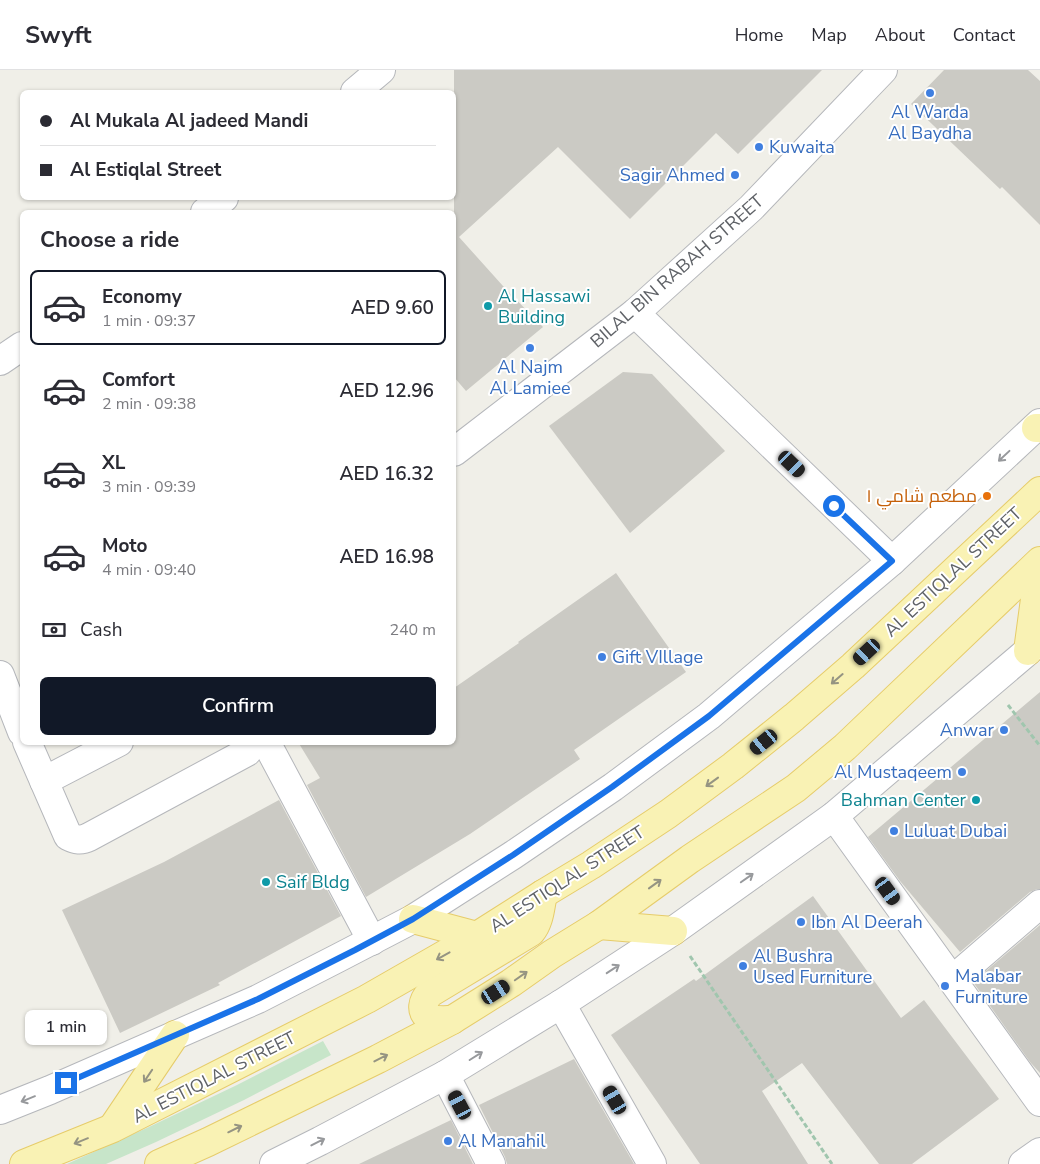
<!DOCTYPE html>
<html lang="en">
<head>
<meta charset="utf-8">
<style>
	body { margin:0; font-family:"Nunito Sans",Cairo,sans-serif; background:#f2f2f3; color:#2b2b33; height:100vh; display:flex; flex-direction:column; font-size:19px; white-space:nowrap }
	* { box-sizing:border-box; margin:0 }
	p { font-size:16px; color:#7c7c81 }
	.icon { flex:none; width:28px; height:28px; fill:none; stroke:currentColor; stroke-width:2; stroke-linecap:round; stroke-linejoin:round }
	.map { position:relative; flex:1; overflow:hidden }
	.details { position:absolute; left:20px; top:140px; width:436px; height:535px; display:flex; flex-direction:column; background:#fff; border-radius:8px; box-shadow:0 1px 4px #0004 }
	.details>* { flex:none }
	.top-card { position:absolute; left:20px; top:20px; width:436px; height:110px; border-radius:8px; box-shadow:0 1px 4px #0004; display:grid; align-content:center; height:110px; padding:0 20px; background:#fff }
	.end { position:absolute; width:22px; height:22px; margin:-11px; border:6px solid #1a73e8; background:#fff; box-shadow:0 0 0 2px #fff }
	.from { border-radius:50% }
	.bubble { position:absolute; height:35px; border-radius:8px; background:#fff; box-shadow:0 1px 4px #0004; font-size:16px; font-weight:600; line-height:35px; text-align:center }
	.car { position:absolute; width:15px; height:30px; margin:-15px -8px; border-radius:6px; box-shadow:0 0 4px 1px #0007; background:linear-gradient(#222 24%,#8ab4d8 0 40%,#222 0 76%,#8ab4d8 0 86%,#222 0) }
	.top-card b { display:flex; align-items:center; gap:18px; height:48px; font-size:19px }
	.top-card b+b { border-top:1px solid #e1e1e2 }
	.top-card i { width:12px; height:12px; background:#2b2b33 }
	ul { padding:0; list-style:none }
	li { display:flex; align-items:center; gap:15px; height:75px; margin:0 10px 8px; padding:0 10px; border:2px solid transparent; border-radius:8px }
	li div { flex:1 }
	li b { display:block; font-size:19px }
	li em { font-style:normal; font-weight:600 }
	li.on { border-color:#111827 }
	li>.icon { width:45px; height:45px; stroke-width:1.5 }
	h2 { padding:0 20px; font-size:22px; line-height:60px }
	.pay { display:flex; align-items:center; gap:12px; height:55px; padding:0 20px; font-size:19px }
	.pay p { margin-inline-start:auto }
	.action { display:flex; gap:10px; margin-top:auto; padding:10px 20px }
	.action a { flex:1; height:58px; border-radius:8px; background:#111827; color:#fff; font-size:20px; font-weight:600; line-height:58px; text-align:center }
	header { display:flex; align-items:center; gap:30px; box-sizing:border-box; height:70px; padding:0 25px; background:#fff; border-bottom:1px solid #e1e1e2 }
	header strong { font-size:24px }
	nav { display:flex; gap:28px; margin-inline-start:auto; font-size:18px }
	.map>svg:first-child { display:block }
	.green { fill:#c7e5c9 }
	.building { fill:#cbcac4 }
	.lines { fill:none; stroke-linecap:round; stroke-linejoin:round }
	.minor-casing { stroke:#b5b7bb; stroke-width:30 }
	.major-casing { stroke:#e6cc6a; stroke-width:30 }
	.path { stroke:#a0c6ae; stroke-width:3; stroke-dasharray:5 2.5; stroke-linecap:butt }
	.minor { stroke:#fff; stroke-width:28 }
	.major { stroke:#f9f2b4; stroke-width:28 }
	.oneway { stroke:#97999c }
	.oneway2 { stroke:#959482 }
	.route { stroke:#1a73e8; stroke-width:6 }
	.shop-dot { fill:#3f7fe0; stroke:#fff; stroke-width:2 }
	.culture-dot { fill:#0f9aa8; stroke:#fff; stroke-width:2 }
	.food-dot { fill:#e8710a; stroke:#fff; stroke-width:2 }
	.labels { text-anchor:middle; stroke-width:4; stroke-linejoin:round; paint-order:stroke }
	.shop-label { font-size:18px; fill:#366cbe; stroke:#fff; text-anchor:start }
	.street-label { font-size:18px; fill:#5f6267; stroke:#fff }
	.culture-label { font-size:18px; fill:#0d838f; stroke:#fff; text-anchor:start }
	.food-label { font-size:18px; fill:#c56008; stroke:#fff; text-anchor:end }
</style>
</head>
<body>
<header>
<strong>Swyft</strong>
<nav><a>Home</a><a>Map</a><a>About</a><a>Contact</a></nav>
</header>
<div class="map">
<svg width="1040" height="1094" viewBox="0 0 1040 1094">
	<rect width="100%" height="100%" fill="#f0efe8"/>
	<path class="green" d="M323,971L331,985L244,1030L156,1072L106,1094H67L149,1057L237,1015Z"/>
	<g class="building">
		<path d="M454,0H822L738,84L716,63L630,149L558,77L459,167L503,216L543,257L466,321L454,307Z"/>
		<path d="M944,0H1028L1040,11V155L1002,117L1000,119L911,34Z"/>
		<path d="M623,302L652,304L725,381L630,463L549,356Z"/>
		<path d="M616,503L686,602L574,680L580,689L470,764L366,827L307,715L320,708L298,672H454V618L519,573L518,572Z"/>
		<path d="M1040,622V819H1037L1030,822L960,882L900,811L868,767Z"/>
		<path d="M279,730L341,846L218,913L220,915L120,963L62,840L164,792Z"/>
		<path d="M813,826L901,948L924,930L999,1029L912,1094H879L802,993L762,1021L808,1094H700L611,965L694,909L696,911Z"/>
		<path d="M1040,855V1003L1030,992L973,912Z"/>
		<path d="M574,989L634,1094H507L505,1087L479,1035Z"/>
		<path d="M451,1050L473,1094H359Z"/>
	</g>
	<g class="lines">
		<g class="minor-casing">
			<g id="minor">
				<path d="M355,22L381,0"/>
				<path d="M205,142L224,128"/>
				<path d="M635,243L892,491"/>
				<path d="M0,291L22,276"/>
				<path d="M454,382L635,243L751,138L883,0"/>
				<path d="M0,605L22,662"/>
				<path d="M27,672L68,766C76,770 81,771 89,767L247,682L250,678L251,672"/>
				<path d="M266,672L372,871"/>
				<path d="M44,711L119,672"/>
				<path d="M834,746L1040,1032"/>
				<path d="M952,910L1040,834"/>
				<path d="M561,934L652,1094"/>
				<path d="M445,1005L491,1094"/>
				<path d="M0,1040L50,1020L258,929L338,888L413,849L513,785L613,717L709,646L892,491L1040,353"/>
				<path d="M274,1094L320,1071L445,1005L561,934L673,861L834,746L1028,581L1040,569"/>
				<path d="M1023,1094L1040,1082"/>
			</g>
		</g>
		<g class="major-casing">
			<g id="major">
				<path d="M1036,358H1040"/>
				<path d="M1028,581L1040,492"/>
				<path d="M413,849L477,866"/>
				<path d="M599,855L673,861"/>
				<path d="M452,950C445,950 436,951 430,948C419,942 423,930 430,923L531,862C540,851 540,837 543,824"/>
				<path d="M113,1057L175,965"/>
				<path d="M24,1094L113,1058L367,929L477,866L543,824L591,795L668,744L733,696L794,647L853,596L1040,421"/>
				<path d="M159,1094L208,1072L378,989L452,950L511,913L552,884L599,855L690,789L796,718L845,677L1040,491"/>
			</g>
		</g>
		<g class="path">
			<path d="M1008,635L1040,676"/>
			<path d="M690,886L832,1094"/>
		</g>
		<use href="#minor" class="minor"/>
		<use href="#major" class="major"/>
	</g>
	<defs><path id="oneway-shaft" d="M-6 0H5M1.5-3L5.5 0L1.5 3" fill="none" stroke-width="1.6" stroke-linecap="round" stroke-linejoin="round" transform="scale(1.25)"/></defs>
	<g class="oneway">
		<use href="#oneway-shaft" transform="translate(1004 386) rotate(137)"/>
		<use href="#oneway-shaft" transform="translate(747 808) rotate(-35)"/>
		<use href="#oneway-shaft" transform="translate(613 899) rotate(-33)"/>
		<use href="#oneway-shaft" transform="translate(476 986) rotate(-32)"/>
		<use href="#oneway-shaft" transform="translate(28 1029) rotate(158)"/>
		<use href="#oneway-shaft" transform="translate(318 1072) rotate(-27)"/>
	</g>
	<g class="oneway2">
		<use href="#oneway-shaft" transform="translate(837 609) rotate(139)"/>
		<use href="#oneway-shaft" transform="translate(712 712) rotate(144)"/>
		<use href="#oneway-shaft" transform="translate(655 814) rotate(-36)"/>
		<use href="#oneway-shaft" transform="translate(443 886) rotate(151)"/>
		<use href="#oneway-shaft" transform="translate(521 906) rotate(-35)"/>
		<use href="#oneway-shaft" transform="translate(381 988) rotate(-27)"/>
		<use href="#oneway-shaft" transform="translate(148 1006) rotate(124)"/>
		<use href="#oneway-shaft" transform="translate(235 1059) rotate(-26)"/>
		<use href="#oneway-shaft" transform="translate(81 1071) rotate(158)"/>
	</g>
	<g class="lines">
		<path class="route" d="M66,1013L258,929L355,880L413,849L513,785L612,717L709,646L892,491L834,436"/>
	</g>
	<g class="shop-dot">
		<circle cx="930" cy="23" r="5"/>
		<circle cx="759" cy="77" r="5"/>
		<circle cx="735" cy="105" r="5"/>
		<circle cx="530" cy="278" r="5"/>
		<circle cx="602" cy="587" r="5"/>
		<circle cx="1004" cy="660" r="5"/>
		<circle cx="962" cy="702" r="5"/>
		<circle cx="894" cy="761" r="5"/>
		<circle cx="801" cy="852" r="5"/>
		<circle cx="743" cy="896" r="5"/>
		<circle cx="945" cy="916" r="5"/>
		<circle cx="448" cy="1071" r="5"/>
	</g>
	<g class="culture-dot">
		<circle cx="488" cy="236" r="5"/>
		<circle cx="976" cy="730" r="5"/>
		<circle cx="266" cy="812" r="5"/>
	</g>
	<circle class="food-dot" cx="987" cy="426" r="5"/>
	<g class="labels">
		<g class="shop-label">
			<text x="930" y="48" text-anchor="middle">Al Warda<tspan x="930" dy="21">Al Baydha</tspan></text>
			<text x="769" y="83">Kuwaita</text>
			<text x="725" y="111" text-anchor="end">Sagir Ahmed</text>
			<text x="530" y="303" text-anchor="middle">Al Najm<tspan x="530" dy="21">Al Lamiee</tspan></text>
			<text x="612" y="593">Gift VIllage</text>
			<text x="994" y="666" text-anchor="end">Anwar</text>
			<text x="952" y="708" text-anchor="end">Al Mustaqeem</text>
			<text x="904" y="767">Luluat Dubai</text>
			<text x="811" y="858">Ibn Al Deerah</text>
			<text x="753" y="892">Al Bushra<tspan x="753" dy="21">Used Furniture</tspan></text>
			<text x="955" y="912">Malabar<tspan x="955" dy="21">Furniture</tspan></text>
			<text x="458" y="1077">Al Manahil</text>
		</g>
		<g class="street-label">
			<text transform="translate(677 201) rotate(-41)" y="6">BILAL BIN RABAH STREET</text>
			<text transform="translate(953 502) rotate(-43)" y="6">AL ESTIQLAL STREET</text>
			<text transform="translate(567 809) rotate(-33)" y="6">AL ESTIQLAL STREET</text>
			<text transform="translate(214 1007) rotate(-27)" y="6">AL ESTIQLAL STREET</text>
		</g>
		<g class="culture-label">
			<text x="498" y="232">Al Hassawi<tspan x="498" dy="21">Building</tspan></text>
			<text x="966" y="736" text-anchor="end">Bahman Center</text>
			<text x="276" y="818">Saif Bldg</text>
		</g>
		<g class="food-label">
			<text x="977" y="432">مطعم شامي ١</text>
		</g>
	</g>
</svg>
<i class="end from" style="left:834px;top:436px"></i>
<i class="end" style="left:66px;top:1013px"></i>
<div class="bubble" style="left:25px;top:940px;width:82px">1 min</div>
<i class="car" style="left:792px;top:394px;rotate:134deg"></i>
<i class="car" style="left:867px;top:582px;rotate:227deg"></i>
<i class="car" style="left:764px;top:672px;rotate:231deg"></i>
<i class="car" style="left:888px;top:821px;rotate:144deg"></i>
<i class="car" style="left:496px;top:922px;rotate:57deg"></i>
<i class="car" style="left:615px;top:1030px;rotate:330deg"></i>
<i class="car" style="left:460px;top:1035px;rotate:332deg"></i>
<div class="top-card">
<b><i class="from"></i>Al Mukala Al jadeed Mandi</b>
<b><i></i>Al Estiqlal Street</b>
</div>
<section class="details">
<h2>Choose a ride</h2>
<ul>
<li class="on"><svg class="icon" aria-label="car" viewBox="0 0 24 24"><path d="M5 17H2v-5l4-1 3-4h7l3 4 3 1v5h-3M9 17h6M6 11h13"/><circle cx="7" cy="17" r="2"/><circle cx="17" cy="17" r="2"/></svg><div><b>Economy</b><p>1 min · 09:37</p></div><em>AED 9.60</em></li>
<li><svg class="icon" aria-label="car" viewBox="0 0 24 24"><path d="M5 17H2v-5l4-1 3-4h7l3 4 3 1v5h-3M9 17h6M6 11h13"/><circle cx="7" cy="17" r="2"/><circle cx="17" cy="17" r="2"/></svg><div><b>Comfort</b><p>2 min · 09:38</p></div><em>AED 12.96</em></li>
<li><svg class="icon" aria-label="car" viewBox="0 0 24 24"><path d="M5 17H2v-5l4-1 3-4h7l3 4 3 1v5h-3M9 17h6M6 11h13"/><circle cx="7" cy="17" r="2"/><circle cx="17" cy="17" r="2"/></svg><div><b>XL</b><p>3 min · 09:39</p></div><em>AED 16.32</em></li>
<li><svg class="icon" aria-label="car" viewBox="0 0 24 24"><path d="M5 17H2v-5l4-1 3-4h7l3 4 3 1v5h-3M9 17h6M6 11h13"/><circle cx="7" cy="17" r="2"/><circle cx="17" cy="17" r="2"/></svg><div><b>Moto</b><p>4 min · 09:40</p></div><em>AED 16.98</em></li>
</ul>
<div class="pay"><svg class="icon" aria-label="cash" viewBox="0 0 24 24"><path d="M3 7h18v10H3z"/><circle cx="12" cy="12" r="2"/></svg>Cash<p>240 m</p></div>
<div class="action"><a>Confirm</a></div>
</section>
</div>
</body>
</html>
